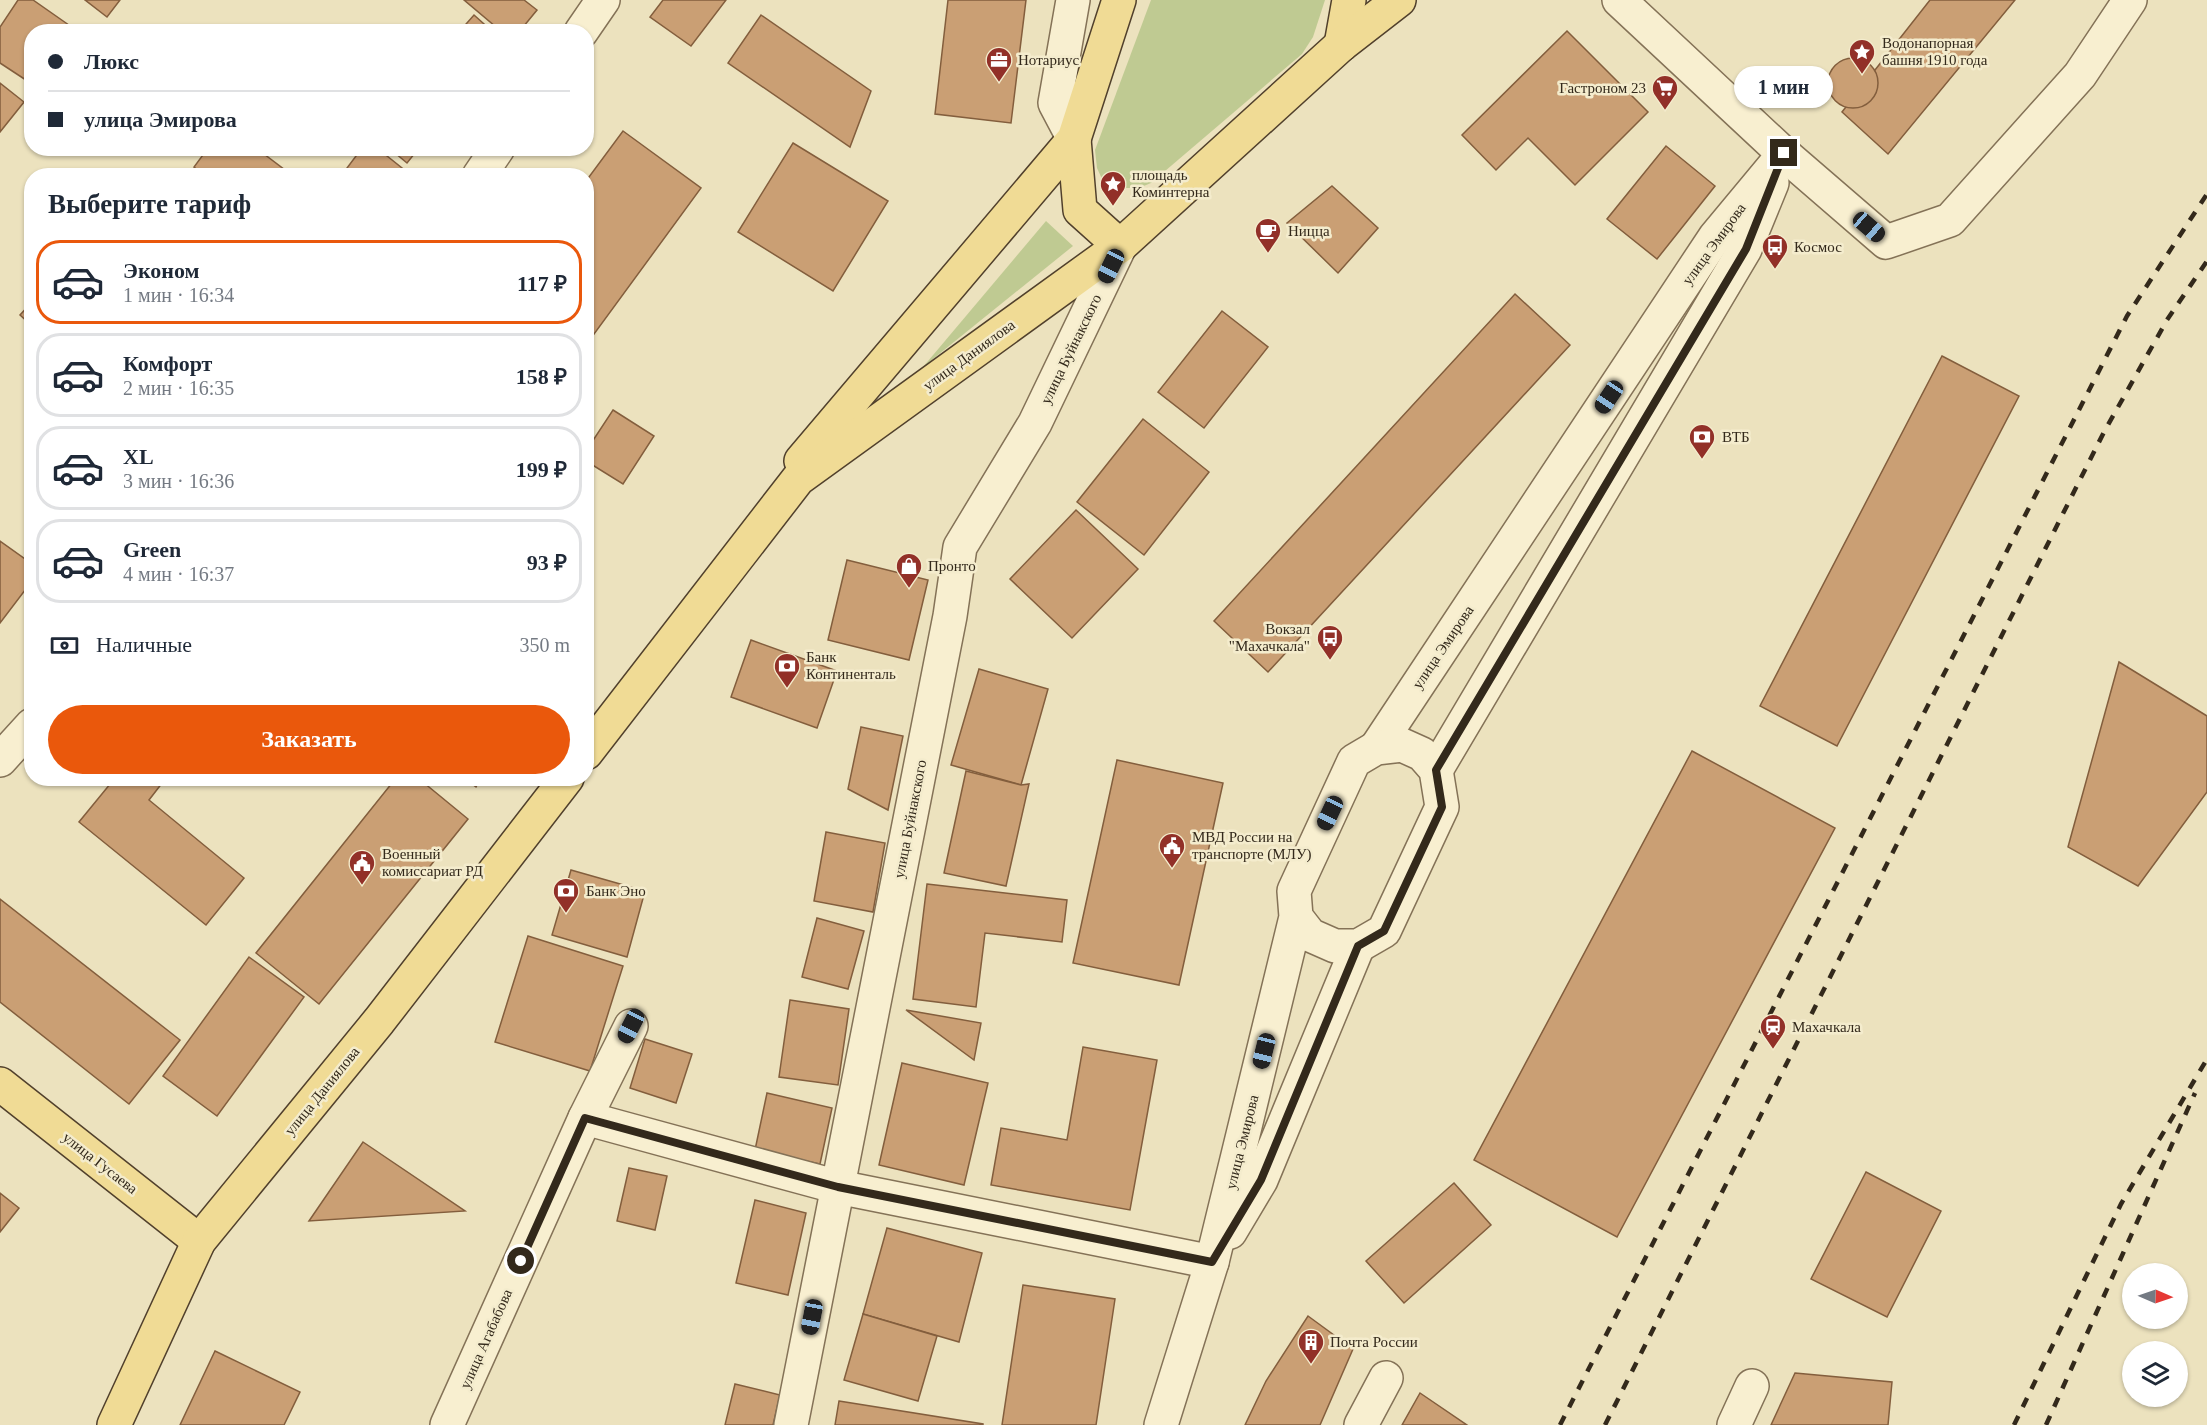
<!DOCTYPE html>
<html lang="ru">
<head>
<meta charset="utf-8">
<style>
	body { margin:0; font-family:"Times New Roman",serif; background:#f6f6f7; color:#1f2937; height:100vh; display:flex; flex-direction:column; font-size:22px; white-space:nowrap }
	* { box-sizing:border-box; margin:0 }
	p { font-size:20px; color:#747a83 }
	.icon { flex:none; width:33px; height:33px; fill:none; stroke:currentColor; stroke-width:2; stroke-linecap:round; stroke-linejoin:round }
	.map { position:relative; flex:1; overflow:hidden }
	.side { position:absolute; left:24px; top:168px; width:570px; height:618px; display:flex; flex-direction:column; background:#fff; border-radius:24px; box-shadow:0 2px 4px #0004 }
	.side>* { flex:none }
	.top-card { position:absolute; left:24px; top:24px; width:570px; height:132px; border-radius:24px; box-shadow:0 2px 4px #0004; display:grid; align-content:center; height:132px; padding:0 24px; background:#fff }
	.needle { width:39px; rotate:92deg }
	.fabs { position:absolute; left:2122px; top:1263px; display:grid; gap:12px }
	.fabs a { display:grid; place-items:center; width:66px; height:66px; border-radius:50%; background:#fff; box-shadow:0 2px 4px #0004; font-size:30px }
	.end { position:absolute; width:27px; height:27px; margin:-14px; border:8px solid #33291b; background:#fff; box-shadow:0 0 0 3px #fff }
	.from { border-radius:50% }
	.bubble { position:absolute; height:42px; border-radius:21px; background:#fff; box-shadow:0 2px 4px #0004; font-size:20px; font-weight:700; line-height:42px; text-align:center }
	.car { position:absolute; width:18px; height:36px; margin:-18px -9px; border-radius:8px; box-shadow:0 0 4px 2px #0007; background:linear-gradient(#222 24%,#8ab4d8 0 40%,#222 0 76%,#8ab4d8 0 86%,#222 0) }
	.top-card b { display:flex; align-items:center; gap:21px; height:57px; font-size:22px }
	.top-card b+b { border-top:2px solid #e0e1e3 }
	.top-card i { width:15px; height:15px; background:#1f2937 }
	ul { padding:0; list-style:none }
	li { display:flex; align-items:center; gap:18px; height:84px; margin:0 12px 9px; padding:0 12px; border:3px solid #e0e1e3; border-radius:24px }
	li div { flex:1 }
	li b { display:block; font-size:22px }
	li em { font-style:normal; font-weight:700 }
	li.current { border-color:#ea580c }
	li>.icon { width:54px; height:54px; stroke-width:1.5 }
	h2 { padding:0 24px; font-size:27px; line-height:72px }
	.pay { display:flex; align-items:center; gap:15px; height:66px; padding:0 24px; font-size:22px }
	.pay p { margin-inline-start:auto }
	.cta { display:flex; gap:12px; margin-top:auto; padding:12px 24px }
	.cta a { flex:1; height:69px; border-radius:36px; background:#ea580c; color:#fff; font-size:24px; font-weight:700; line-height:69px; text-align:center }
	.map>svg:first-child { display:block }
	.green { fill:#bfca92 }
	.building { fill:#ca9f74; stroke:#835e3d; stroke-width:1.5 }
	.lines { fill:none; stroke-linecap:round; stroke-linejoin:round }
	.minor-casing { stroke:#847257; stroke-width:36 }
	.major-casing { stroke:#51402c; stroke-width:36 }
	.minor { stroke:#f8efd0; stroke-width:33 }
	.major { stroke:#f0db95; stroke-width:33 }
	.rail { stroke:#33291b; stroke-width:4.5; stroke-dasharray:10 10; stroke-linecap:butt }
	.route { stroke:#33291b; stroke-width:8 }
	.labels { text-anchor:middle; stroke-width:5; stroke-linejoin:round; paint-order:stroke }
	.poi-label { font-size:15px; fill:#33291b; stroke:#f4eccd; text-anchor:start }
	.street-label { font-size:15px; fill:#33291b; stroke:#f4eccd }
</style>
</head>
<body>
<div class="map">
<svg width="2207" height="1425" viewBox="0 0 2207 1425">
	<rect width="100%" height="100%" fill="#ece2be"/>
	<g class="green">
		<path d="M1151,0H1325L1313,37L1302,54L1151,183C1132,192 1120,188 1102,179L1097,168L1095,150Z"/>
		<path d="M1046,221L1073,246L923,367Z"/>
	</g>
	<g class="building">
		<path d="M18,0H33L76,30L32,32V84L0,63V27Z"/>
		<path d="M85,0H120L107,17Z"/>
		<path d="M464,0H524L537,10L519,32H502Z"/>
		<path d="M663,0H726L691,46L650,17Z"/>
		<path d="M948,0H1026L1011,123L935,114Z"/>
		<path d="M1930,0H2015L1888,154L1842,112Z"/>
		<path d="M474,15L493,32H459Z"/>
		<path d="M761,15L871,91L850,147L728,63Z"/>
		<path d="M1567,31L1648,112L1575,185L1528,138L1496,170L1462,135Z"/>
		<circle cx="1853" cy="83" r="25"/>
		<path d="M0,83L24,102L0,132Z"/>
		<path d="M623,131L701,188L586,345V181Z"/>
		<path d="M793,143L888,201L833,291L738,232Z"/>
		<path d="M1666,146L1715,186L1657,259L1607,219Z"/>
		<path d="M208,148H256L285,170L281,176H205L194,167Z"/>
		<path d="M362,148H377L412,176H341Z"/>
		<path d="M389,148H419L407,163Z"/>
		<path d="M1332,186L1378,228L1338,273L1287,223Z"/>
		<path d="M1515,294L1570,345L1268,672L1214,621Z"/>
		<path d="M32,302V326L20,315Z"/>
		<path d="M1222,311L1268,347L1204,428L1158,392Z"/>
		<path d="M1942,356L2019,396L1837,746L1760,706Z"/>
		<path d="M613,410L654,436L623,484L586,461V451Z"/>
		<path d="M1143,419L1209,472L1144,555L1077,502Z"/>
		<path d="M1076,510L1138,569L1072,638L1010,579Z"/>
		<path d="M0,541L32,564V581L0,623Z"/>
		<path d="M847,560L928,580L909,660L828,640Z"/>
		<path d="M751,640L837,671L817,728L731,697Z"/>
		<path d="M2119,662L2207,716V792L2138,886L2068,847Z"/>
		<path d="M979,669L1048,689L1021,785L951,765Z"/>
		<path d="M861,727L903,736L888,810L848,789Z"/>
		<path d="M1692,751L1835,828L1617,1237L1474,1160Z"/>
		<path d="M1117,760L1223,783L1179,985L1073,963Z"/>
		<path d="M966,771L1021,785L1029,784L1006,886L944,873Z"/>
		<path d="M115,778H166L149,800L244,878L206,925L79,822Z"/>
		<path d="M396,778H418L468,819L319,1004L256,953Z"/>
		<path d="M464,778H481L476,787Z"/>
		<path d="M826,832L885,843L873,912L814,901Z"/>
		<path d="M571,870L645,891L627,957L552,935Z"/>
		<path d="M927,884L1067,900L1062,942L985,933L976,1007L913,999Z"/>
		<path d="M0,899L180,1040L129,1104L0,1002Z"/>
		<path d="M817,918L864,931L848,989L802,977Z"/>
		<path d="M528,936L623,966L590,1071L495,1042Z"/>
		<path d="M249,957L304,997L217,1116L163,1076Z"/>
		<path d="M790,1000L849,1009L838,1085L779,1077Z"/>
		<path d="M906,1010L981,1023L974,1060Z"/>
		<path d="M645,1039L692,1054L676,1103L630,1088Z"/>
		<path d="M1083,1047L1157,1060L1130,1210L991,1185L1001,1128L1067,1140Z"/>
		<path d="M902,1063L988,1083L964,1185L879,1165Z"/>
		<path d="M767,1093L832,1108L820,1164L755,1150Z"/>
		<path d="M363,1142L465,1211L309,1221Z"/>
		<path d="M629,1168L667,1176L655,1230L617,1221Z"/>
		<path d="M1866,1172L1941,1211L1887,1317L1811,1279Z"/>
		<path d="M1454,1183L1491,1225L1404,1303L1366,1261Z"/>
		<path d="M0,1193L19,1208L0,1232Z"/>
		<path d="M755,1200L806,1213L788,1295L736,1283Z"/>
		<path d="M887,1228L982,1253L959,1342L863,1314Z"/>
		<path d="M1023,1285L1115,1299L1096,1425H1002Z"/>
		<path d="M863,1314L937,1336L918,1401L844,1380Z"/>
		<path d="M1308,1316L1353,1349L1320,1425H1245L1266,1381Z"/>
		<path d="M215,1351L300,1392L284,1425H180Z"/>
		<path d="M1795,1373L1892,1382L1888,1425H1771Z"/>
		<path d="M735,1384L780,1395L773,1425H725Z"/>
		<path d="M1420,1393L1467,1425H1402Z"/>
		<path d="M839,1401L983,1424V1425H835Z"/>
	</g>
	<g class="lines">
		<g class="minor-casing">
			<g id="minor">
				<path d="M1073,0L1055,103L1074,139"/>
				<path d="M1619,0L1784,154L1886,242L1950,220L2080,75L2130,0"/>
				<path d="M581,32L603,0"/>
				<path d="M479,176L498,148"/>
				<path d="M1376,748L1715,237L1784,154"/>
				<path d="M0,760L32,725"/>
				<path d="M1436,770L1745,249L1772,183"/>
				<path d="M585,1118L838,1187L1212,1262"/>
				<path d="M1230,1232L1261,1180L1358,946"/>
				<path d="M447,1425L585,1118L631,1026"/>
				<path d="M791,1425L950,616L960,547L1035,423L1120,246"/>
				<path d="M1161,1425L1212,1262L1296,917L1294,891L1354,761L1376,748L1402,745L1422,754L1436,770L1442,807L1384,931L1358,946H1335L1310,935L1296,917"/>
				<path d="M1361,1425L1386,1378"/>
				<path d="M1734,1425L1752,1386"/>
			</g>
		</g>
		<g class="major-casing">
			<g id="major">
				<path d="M1341,45L1349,0"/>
				<path d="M1074,139L1080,210L1120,246"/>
				<path d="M801,461L1074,139L1119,0"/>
				<path d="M586,753L798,479L1120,246L1341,45L1399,0"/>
				<path d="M0,1084L199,1241"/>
				<path d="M114,1425L199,1241L379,1021L567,778"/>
			</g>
		</g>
		<use href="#minor" class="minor"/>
		<use href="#major" class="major"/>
		<g class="rail">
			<path d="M1560,1425L2127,316L2207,194"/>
			<path d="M1605,1425L2104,432L2167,320L2207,261"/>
			<path d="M2014,1425L2121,1204L2207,1059"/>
			<path d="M2046,1425L2195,1093"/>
		</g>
	</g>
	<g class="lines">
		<path class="route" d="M521,1261L585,1118L838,1187L1212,1262L1261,1180L1358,946L1384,931L1442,807L1436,770L1746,249L1784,153"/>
	</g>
	<defs>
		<g id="sight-pin" transform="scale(1.35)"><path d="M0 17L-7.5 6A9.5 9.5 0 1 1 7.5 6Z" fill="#923028" stroke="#f4eccd"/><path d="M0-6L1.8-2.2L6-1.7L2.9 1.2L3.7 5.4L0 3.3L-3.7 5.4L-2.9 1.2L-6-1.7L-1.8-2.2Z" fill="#fff"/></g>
		<g id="office-pin" transform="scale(1.35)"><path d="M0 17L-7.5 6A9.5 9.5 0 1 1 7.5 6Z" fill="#923028" stroke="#f4eccd"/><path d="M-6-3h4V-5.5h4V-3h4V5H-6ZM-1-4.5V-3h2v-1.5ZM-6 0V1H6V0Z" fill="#fff"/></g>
		<g id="supermarket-pin" transform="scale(1.35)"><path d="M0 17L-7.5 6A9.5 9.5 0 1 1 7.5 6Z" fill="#923028" stroke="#f4eccd"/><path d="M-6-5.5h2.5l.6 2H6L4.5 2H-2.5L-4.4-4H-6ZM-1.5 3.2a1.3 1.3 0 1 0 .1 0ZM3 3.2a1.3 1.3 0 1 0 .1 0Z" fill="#fff"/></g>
		<g id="cafe-pin" transform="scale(1.35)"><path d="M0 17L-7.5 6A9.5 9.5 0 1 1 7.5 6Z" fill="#923028" stroke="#f4eccd"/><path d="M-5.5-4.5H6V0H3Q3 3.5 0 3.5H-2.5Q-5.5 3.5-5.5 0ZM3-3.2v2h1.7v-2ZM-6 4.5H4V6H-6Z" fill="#fff"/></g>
		<g id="bus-pin" transform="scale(1.35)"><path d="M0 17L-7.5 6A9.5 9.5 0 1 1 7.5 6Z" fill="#923028" stroke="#f4eccd"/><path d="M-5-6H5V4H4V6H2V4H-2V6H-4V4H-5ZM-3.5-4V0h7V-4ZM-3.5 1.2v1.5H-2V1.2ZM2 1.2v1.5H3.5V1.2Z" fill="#fff"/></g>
		<g id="bank-pin" transform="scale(1.35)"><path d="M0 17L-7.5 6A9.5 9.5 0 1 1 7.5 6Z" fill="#923028" stroke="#f4eccd"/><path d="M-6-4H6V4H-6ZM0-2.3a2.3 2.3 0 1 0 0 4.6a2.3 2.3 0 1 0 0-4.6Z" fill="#fff"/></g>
		<g id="shop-pin" transform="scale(1.35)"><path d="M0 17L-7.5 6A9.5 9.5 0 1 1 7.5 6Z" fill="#923028" stroke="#f4eccd"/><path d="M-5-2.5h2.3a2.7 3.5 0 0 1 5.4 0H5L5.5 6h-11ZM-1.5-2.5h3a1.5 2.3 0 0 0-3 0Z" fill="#fff"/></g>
		<g id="civic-pin" transform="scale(1.35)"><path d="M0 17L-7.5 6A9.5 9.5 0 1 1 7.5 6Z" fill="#923028" stroke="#f4eccd"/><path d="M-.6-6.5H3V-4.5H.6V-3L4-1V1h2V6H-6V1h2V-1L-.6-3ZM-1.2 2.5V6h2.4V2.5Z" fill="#fff"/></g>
		<g id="station-pin" transform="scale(1.35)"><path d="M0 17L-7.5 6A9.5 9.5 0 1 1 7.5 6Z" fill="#923028" stroke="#f4eccd"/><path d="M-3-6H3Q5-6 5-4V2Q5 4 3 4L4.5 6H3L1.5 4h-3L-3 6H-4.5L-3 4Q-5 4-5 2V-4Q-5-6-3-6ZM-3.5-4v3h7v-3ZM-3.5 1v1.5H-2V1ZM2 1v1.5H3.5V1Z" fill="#fff"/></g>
		<g id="building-pin" transform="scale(1.35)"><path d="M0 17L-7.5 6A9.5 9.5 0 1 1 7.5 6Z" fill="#923028" stroke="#f4eccd"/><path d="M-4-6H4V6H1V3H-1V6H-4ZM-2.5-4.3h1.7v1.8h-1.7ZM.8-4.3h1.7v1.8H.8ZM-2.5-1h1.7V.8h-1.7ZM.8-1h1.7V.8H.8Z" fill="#fff"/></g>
	</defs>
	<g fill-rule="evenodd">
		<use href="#sight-pin" x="1862" y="52"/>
		<use href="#office-pin" x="999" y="60"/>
		<use href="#supermarket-pin" x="1665" y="88"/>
		<use href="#sight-pin" x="1113" y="184"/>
		<use href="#cafe-pin" x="1268" y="231"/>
		<use href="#bus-pin" x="1775" y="247"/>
		<use href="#bank-pin" x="1702" y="437"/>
		<use href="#shop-pin" x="909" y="566"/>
		<use href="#bus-pin" x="1330" y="638"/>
		<use href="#bank-pin" x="787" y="666"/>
		<use href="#civic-pin" x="1172" y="846"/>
		<use href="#civic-pin" x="362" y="863"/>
		<use href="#bank-pin" x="566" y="891"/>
		<use href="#station-pin" x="1773" y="1027"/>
		<use href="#building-pin" x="1311" y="1342"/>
	</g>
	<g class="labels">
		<g class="poi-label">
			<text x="1882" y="48">Водонапорная<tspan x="1882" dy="17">башня 1910 года</tspan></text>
			<text x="1018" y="65">Нотариус</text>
			<text x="1646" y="93" text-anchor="end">Гастроном 23</text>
			<text x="1132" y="180">площадь<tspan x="1132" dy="17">Коминтерна</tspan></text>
			<text x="1288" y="236">Ницца</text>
			<text x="1794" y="252">Космос</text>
			<text x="1722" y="442">ВТБ</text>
			<text x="928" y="571">Пронто</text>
			<text x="1310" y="634" text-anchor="end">Вокзал<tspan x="1310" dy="17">"Махачкала"</tspan></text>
			<text x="806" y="662">Банк<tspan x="806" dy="17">Континенталь</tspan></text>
			<text x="1192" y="842">МВД России на<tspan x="1192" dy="17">транспорте (МЛУ)</tspan></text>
			<text x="382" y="859">Военный<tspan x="382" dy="17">комиссариат РД</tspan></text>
			<text x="586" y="896">Банк Эно</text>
			<text x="1792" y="1032">Махачкала</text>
			<text x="1330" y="1347">Почта России</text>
		</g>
		<g class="street-label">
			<text transform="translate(1714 244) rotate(-54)" y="5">улица Эмирова</text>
			<text transform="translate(1071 349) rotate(-64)" y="5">улица Буйнакского</text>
			<text transform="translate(969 355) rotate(-36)" y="5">улица Даниялова</text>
			<text transform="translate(1443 647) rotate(-56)" y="5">улица Эмирова</text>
			<text transform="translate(910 819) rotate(-79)" y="5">улица Буйнакского</text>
			<text transform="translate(322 1091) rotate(-51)" y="5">улица Даниялова</text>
			<text transform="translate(1242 1142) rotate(-76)" y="5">улица Эмирова</text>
			<text transform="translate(100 1163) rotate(38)" y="5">улица Гусаева</text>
			<text transform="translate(486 1339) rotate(-66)" y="5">улица Агабабова</text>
		</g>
	</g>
</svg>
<div class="fabs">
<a><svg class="needle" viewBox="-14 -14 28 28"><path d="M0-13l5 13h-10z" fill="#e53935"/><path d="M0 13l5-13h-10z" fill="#747a83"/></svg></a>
<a><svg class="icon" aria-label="layers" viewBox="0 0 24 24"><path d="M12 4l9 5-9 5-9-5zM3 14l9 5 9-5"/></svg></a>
</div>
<i class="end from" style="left:521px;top:1261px"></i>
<i class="end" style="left:1784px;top:153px"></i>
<div class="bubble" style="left:1734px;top:66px;width:99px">1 мин</div>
<i class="car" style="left:1869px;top:227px;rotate:131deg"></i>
<i class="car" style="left:1111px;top:266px;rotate:206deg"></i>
<i class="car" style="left:1609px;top:397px;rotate:214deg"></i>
<i class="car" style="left:1330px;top:813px;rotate:205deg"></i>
<i class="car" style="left:631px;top:1026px;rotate:207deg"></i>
<i class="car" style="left:1264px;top:1051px;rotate:194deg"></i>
<i class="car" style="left:812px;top:1317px;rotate:191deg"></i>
<div class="top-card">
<b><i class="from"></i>Люкс</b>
<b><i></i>улица Эмирова</b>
</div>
<section class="side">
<h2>Выберите тариф</h2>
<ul>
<li class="current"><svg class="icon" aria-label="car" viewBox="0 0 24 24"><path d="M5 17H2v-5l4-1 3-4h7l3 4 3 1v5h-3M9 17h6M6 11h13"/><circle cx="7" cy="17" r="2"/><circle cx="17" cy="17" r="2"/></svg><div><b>Эконом</b><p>1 мин · 16:34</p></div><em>117 ₽</em></li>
<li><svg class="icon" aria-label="car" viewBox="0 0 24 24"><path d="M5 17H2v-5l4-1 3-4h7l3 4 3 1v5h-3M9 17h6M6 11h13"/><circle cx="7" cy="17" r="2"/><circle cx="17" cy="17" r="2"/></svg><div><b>Комфорт</b><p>2 мин · 16:35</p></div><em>158 ₽</em></li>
<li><svg class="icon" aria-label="car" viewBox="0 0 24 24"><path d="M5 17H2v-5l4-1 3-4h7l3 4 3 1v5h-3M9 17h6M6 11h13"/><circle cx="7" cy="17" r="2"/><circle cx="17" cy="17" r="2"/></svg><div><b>XL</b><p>3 мин · 16:36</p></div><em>199 ₽</em></li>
<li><svg class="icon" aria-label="car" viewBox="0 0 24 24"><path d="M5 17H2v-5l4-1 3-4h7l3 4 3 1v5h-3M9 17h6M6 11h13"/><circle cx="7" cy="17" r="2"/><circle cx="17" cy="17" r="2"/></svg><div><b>Green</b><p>4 мин · 16:37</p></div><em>93 ₽</em></li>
</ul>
<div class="pay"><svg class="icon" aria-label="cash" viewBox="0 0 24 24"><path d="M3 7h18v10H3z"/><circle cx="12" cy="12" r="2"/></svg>Наличные<p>350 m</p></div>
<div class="cta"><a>Заказать</a></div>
</section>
</div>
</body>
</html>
